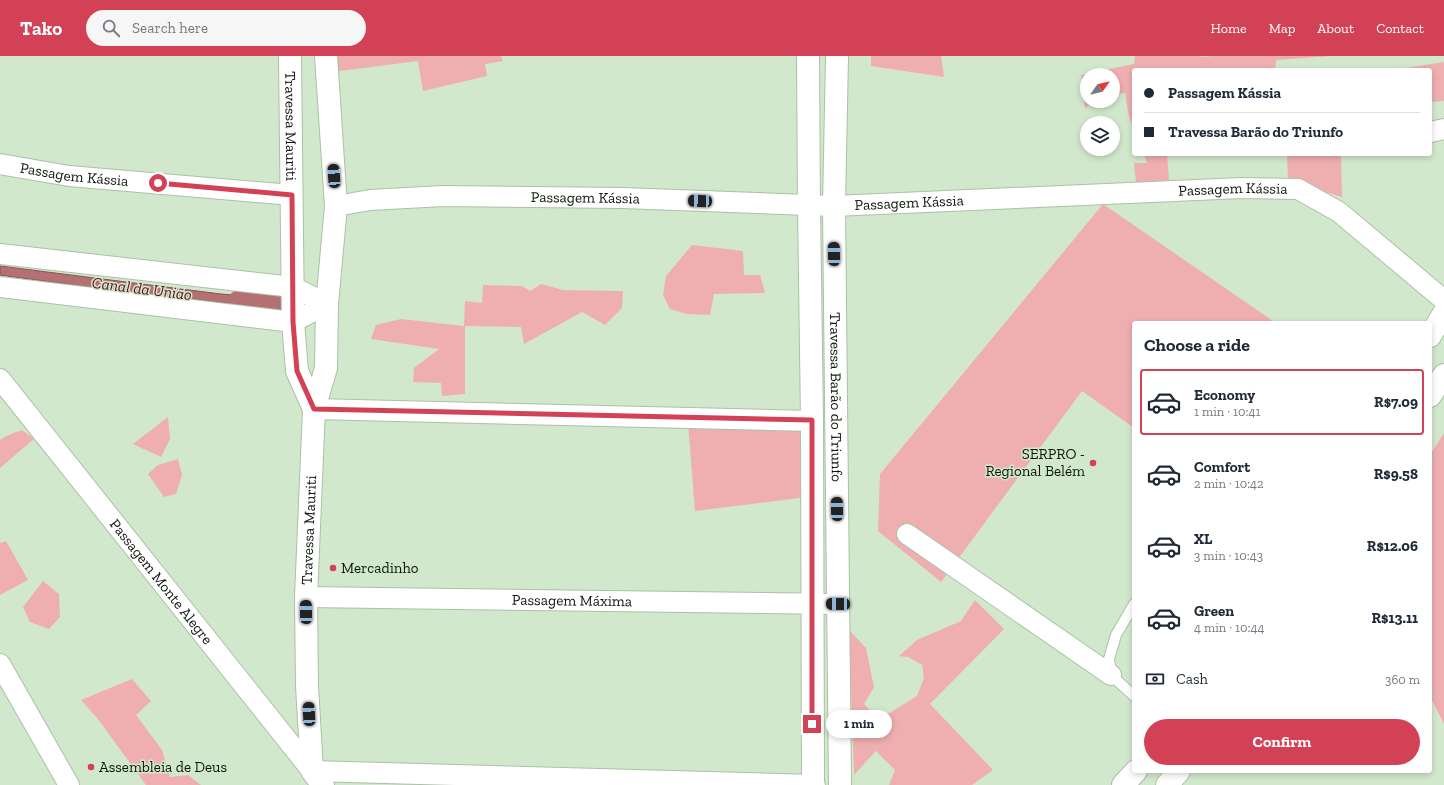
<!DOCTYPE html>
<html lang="en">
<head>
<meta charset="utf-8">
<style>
	body { margin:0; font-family:"Zilla Slab",serif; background:#f6f6f7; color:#1f2937; height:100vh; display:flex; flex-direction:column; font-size:15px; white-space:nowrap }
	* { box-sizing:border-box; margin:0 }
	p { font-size:13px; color:#747a83 }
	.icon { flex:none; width:22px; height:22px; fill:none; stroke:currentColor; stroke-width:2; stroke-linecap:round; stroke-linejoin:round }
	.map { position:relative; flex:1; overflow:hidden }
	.side { position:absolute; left:1132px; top:265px; width:300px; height:452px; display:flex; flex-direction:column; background:#fff; border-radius:4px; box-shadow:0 2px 6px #0003 }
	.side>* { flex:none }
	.guide { position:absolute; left:1132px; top:12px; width:300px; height:88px; border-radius:4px; box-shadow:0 2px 6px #0003; display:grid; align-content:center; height:88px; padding:0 12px; background:#fff }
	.needle { width:26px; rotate:56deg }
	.fabs { position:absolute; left:1080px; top:12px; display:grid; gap:8px }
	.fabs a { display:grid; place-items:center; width:40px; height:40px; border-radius:50%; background:#fff; box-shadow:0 2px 6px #0003; font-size:20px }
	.end { position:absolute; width:18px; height:18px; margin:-9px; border:5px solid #d24156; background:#fff; box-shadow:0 0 0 2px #fff }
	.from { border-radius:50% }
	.bubble { position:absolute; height:28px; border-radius:14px; background:#fff; box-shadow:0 2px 6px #0003; font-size:13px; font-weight:700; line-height:28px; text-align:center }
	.car { position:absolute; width:12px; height:24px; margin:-12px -6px; border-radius:5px; box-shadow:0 0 3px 1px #0007; background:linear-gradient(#222 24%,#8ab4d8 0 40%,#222 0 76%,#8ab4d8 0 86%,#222 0) }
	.guide b { display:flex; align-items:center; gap:14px; height:38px; font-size:15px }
	.guide b+b { border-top:1px solid #e0e1e3 }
	.guide i { width:10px; height:10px; background:#1f2937 }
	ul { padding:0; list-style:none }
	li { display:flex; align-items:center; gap:12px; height:66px; margin:0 8px 6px; padding:0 4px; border:2px solid transparent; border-radius:4px }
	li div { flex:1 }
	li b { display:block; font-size:15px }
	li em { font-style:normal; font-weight:700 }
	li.current { border-color:#d24156 }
	li>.icon { width:36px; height:36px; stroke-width:1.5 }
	h2 { padding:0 12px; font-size:18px; line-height:48px }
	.pay { display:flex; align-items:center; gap:10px; height:44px; padding:0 12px; font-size:15px }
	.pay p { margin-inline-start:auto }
	.action { display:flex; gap:8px; margin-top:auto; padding:8px 12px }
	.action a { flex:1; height:46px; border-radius:24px; background:#d24156; color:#fff; font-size:16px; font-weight:700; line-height:46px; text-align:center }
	header { display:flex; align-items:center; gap:24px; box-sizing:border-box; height:56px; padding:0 20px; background:#d24156; color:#fff }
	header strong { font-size:19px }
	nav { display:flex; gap:22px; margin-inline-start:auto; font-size:14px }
	.search { width:280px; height:36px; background:#f6f6f7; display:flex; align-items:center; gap:10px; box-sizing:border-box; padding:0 14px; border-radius:22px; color:#747a83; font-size:15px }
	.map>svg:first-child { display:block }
	.green { fill:#efafb1 }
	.water { fill:#b57073; stroke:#835554 }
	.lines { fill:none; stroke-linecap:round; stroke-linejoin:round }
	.canal { stroke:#b57073; stroke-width:22 }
	.service-casing { stroke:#abc1a6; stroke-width:12 }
	.minor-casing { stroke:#abc1a6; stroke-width:22 }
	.tertiary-casing { stroke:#abc1a6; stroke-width:24 }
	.secondary-casing { stroke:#abc1a6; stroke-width:24 }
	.service { stroke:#fff; stroke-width:10 }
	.minor { stroke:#fff; stroke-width:20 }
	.tertiary { stroke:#fff; stroke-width:22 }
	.secondary { stroke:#fff; stroke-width:22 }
	.route { stroke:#d24156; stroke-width:5 }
	.poi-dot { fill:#d24156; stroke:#d2e8cc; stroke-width:1.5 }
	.labels { text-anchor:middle; stroke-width:3; stroke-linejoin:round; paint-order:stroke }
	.street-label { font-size:15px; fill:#0e150c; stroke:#d2e8cc }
	.poi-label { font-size:15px; fill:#0e150c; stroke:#d2e8cc; text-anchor:start }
	.water-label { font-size:16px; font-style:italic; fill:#61091c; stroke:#d2e8cc }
</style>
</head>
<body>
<header>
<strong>Tako</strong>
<div class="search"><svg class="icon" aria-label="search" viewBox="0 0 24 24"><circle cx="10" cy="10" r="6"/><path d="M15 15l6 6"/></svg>Search here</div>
<nav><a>Home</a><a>Map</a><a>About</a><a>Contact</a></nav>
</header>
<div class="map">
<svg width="1444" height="729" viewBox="0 0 1444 729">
	<rect width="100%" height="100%" fill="#d2e8cc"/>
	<g class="green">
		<path d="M332,0H501L503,5L485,8L487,20L423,35L418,5L332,16Z"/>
		<path d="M871,0H941L944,21L871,10Z"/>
		<path d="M1135,0H1200L1201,1L1213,0H1331L1276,4L1275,14H1134V73L1129,61L1125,37L1113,39V19H1087V45H1096L1085,52L1081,19L1134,8Z"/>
		<path d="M1444,6V45L1430,46V14H1393Z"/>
		<path d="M1144,98H1167L1169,124L1136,127L1134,107H1147Z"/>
		<path d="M1287,98H1341L1342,141L1288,125Z"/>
		<path d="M1103,148L1276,267H1134V372L1082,335L941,526L878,475L880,418Z"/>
		<path d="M692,189L743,195L744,219H760L765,237L714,238L710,259L687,258L670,253L663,239L666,220Z"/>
		<path d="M541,228L563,234L623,235L622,252L605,269L582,256L524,288L521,271L465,270V338L442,340L441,327L413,326L414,312L439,293L371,283L376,269L401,263L464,270L465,245L482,247L483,229L522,230L530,235Z"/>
		<path d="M168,361L170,383L161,401L133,388Z"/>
		<path d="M688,367L806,372L807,441L695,455Z"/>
		<path d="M22,374L34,383L0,412V384L6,380Z"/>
		<path d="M1444,377V668L1430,640V399Z"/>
		<path d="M178,403L182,419L176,438L164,441L148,418L158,409Z"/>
		<path d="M6,485L28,524L0,539V487Z"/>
		<path d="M43,525L59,538L60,561L49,573L30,566L23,551Z"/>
		<path d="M975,544L1004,573L930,648L993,714L972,729H889L895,714L876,695L854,719L849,574L866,592L874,631L864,648L880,665L883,661L917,640L924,622L922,609L908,601L899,600L917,584L961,565Z"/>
		<path d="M132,623L151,645L136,659L162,694L170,721L188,719L201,729H146L98,663L81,644Z"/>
	</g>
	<path class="water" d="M0,210L221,238L270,242L269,252L109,234L0,219Z"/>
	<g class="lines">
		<path class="canal" d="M239,245L284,250"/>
		<g class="service-casing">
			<path id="service" d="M1134,548L1116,579L1109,603L1111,619L1134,640"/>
		</g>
		<g class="minor-casing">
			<g id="minor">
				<path d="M1431,76L1444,73"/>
				<path id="s1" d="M0,108L69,120L292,139"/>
				<path id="s2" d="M336,150L370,144L443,140L623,142L834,150L1242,132L1298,133L1339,156L1444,244"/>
				<path d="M0,198L293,231L327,248"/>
				<path d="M0,231L293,266L327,248"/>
				<path id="s3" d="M0,323L312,715L815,729"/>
				<path d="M314,353L812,365"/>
				<path d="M907,478L1111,619"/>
				<path id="s4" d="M306,541L838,548"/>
				<path d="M0,608L69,729"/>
			</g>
		</g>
		<g class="tertiary-casing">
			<g id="tertiary">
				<path d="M808,0L809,150L812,365L813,729"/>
				<path id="s5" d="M837,0L834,150L840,729"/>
			</g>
		</g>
		<g class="secondary-casing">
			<g id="secondary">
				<path id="s6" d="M290,0L293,266L297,315L314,353"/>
				<path d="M1430,280L1444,257"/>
				<path d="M1430,340L1444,319"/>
				<path id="s7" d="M323,729L312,715L307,630L306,541L314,353L326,312L327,248L336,150L326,0"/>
				<path d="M1123,729L1136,715"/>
				<path d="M1167,729L1179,715"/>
			</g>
		</g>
		<use href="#service" class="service"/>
		<use href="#minor" class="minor"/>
		<use href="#tertiary" class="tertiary"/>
		<use href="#secondary" class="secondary"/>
	</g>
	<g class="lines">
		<path class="route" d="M158,127L292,139L293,266L297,315L314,353L812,364V668"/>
	</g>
	<g class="poi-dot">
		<circle cx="1093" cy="407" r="4"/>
		<circle cx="333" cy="512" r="4"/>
		<circle cx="91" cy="711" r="4"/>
	</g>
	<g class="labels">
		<g class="street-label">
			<text dy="5" stroke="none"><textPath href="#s6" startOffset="70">Travessa Mauriti</textPath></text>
			<text dy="5" stroke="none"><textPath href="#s1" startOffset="75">Passagem Kássia</textPath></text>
			<text dy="5" stroke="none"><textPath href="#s2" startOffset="898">Passagem Kássia</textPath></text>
			<text dy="5" stroke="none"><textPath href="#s2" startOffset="250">Passagem Kássia</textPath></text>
			<text dy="5" stroke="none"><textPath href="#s2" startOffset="574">Passagem Kássia</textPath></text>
			<text dy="5" stroke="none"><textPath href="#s5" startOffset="341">Travessa Barão do Triunfo</textPath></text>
			<text dy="5" stroke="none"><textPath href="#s7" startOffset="259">Travessa Mauriti</textPath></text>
			<text dy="5" stroke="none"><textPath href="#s3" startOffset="259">Passagem Monte Alegre</textPath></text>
			<text dy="5" stroke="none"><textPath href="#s4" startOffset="266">Passagem Máxima</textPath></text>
		</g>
		<g class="poi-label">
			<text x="1085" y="403" text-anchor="end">SERPRO -<tspan x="1085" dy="17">Regional Belém</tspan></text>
			<text x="341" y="517">Mercadinho</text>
			<text x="99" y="716">Assembleia de Deus</text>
		</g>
		<g class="water-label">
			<text transform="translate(142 232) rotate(7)" y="6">Canal da União</text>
		</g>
	</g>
</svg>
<div class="fabs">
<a><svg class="needle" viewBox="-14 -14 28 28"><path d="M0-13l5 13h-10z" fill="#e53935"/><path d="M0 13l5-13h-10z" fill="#747a83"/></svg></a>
<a><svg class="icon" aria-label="layers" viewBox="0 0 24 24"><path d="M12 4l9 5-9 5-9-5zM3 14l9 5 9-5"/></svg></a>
</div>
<i class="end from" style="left:158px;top:127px"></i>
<i class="end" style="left:812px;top:668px"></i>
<div class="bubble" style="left:826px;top:654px;width:66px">1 min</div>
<i class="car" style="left:334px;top:120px;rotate:356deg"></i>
<i class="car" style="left:700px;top:145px;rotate:272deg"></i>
<i class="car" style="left:834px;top:198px;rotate:359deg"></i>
<i class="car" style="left:837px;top:453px;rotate:359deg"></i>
<i class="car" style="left:838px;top:548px;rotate:271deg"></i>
<i class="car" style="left:306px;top:556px;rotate:359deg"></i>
<i class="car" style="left:309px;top:658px;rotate:357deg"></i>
<div class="guide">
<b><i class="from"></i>Passagem Kássia</b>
<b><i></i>Travessa Barão do Triunfo</b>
</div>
<section class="side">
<h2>Choose a ride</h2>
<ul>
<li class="current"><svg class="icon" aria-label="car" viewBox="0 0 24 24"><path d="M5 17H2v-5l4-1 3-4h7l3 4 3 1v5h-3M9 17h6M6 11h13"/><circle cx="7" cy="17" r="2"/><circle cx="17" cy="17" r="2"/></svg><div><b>Economy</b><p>1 min · 10:41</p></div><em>R$7.09</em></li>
<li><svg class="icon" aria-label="car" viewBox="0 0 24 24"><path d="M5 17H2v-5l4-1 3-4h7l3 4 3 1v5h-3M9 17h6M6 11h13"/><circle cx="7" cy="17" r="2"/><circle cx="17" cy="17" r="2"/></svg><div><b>Comfort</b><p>2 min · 10:42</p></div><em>R$9.58</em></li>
<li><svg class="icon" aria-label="car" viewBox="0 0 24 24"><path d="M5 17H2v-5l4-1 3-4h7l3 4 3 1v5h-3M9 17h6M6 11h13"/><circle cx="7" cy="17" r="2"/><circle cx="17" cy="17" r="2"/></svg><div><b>XL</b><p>3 min · 10:43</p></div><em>R$12.06</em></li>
<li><svg class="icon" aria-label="car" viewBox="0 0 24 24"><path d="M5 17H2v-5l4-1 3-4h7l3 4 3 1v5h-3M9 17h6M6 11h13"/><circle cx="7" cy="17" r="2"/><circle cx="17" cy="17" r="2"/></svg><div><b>Green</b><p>4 min · 10:44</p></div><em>R$13.11</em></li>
</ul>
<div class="pay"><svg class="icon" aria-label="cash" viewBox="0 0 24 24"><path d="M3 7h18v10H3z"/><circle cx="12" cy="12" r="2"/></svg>Cash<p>360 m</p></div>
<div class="action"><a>Confirm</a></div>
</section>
</div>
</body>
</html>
